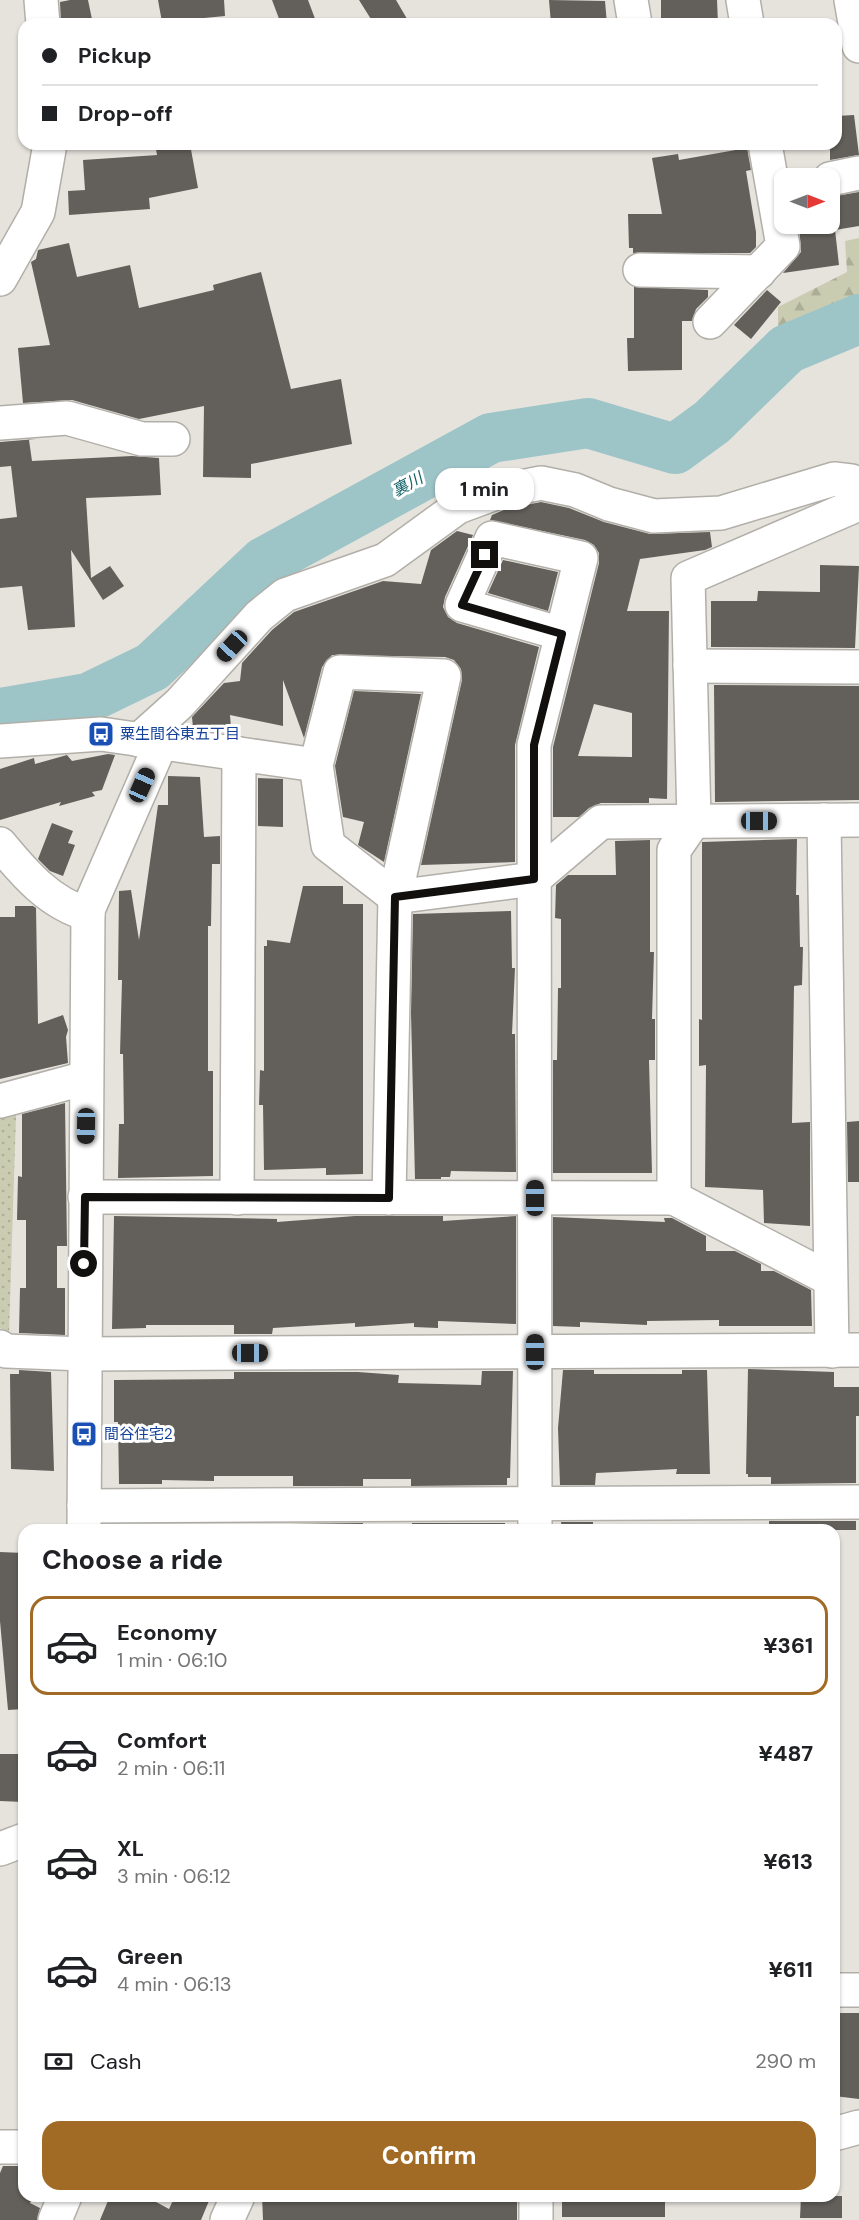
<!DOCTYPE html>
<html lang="en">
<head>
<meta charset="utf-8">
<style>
	body { margin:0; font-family:"DM Sans","Noto Sans JP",sans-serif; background:#f6f6f6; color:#202124; height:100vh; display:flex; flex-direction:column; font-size:22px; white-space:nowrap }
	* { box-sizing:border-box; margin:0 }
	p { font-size:20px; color:#757577 }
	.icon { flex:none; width:33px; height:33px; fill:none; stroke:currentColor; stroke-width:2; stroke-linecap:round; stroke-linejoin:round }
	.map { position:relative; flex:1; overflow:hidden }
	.details { position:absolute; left:18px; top:1524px; width:822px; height:678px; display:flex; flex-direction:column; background:#fff; border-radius:18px; box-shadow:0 2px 4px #0004 }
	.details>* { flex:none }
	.top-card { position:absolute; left:18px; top:18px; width:824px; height:132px; border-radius:18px; box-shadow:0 2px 4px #0004; display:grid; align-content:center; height:132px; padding:0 24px; background:#fff }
	.needle { width:39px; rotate:90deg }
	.tools { position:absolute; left:774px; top:168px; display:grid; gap:12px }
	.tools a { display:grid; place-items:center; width:66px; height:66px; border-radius:12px; background:#fff; box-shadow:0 2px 4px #0004; font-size:30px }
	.end { position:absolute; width:27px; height:27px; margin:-14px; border:8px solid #11100f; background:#fff; box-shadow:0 0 0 3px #fff }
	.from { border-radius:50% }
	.bubble { position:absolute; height:42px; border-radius:18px; background:#fff; box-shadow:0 2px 4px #0004; font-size:20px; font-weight:800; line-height:42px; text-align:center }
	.car { position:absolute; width:18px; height:36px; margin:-18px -9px; border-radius:8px; box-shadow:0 0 4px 2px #0007; background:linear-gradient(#222 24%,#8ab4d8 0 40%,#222 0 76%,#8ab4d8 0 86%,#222 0) }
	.top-card b { display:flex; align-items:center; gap:21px; height:57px; font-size:22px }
	.top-card b+b { border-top:2px solid #e0e0e0 }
	.top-card i { width:15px; height:15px; background:#202124 }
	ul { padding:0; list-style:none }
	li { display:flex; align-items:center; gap:18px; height:99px; margin:0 12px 9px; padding:0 12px; border:3px solid transparent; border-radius:18px }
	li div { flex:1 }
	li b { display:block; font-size:22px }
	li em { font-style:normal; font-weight:800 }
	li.current { border-color:#a16a25 }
	li>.icon { width:54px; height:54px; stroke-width:1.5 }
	h2 { padding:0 24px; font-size:27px; line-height:72px }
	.pay { display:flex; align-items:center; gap:15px; height:66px; padding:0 24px; font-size:22px }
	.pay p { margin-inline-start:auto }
	.button { display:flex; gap:12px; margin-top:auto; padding:12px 24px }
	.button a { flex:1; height:69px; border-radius:18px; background:#a16a25; color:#fff; font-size:24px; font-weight:800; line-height:69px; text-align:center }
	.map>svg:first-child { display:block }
	.green { fill:url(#green-dots) }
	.forest { fill:url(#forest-firs) }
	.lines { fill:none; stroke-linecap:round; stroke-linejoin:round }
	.river { stroke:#9dc4c7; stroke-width:50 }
	.building { fill:#63605b; fill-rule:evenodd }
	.minor-casing { stroke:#b2afa9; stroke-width:36 }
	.minor { stroke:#fff; stroke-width:33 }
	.route { stroke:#11100f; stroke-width:8 }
	.labels { text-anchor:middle; stroke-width:6; stroke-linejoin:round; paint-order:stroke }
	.transit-label { font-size:15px; fill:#164399; stroke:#fff; text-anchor:start }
	.water-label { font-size:16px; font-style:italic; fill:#126167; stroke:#fff }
</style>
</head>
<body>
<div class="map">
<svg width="859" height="2220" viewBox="0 0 859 2220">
	<defs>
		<pattern id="green-dots" width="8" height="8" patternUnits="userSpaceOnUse" patternTransform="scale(1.5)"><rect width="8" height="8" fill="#caccb2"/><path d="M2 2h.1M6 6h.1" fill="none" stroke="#acae98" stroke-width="1.8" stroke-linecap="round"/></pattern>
		<pattern id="forest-firs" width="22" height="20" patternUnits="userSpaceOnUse" patternTransform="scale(1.5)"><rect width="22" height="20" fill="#caccb2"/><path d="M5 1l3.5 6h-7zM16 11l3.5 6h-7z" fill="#acae98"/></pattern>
	</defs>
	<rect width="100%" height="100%" fill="#e6e3dd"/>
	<path class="green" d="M5,1107L16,1115L9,1334L0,1328V1109Z"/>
	<path class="forest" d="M859,238V307L778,338V307L847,272L845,241Z"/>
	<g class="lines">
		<path class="river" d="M0,713L88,698L152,667L264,562L491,438L588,423L675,449L712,422L787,349L859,319"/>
	</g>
	<g class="building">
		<path d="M70,0H88L93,24H61L60,2Z"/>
		<path d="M158,0H224L225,16L162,22Z"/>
		<path d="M272,0H308L317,24H281Z"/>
		<path d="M359,0H396L410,24H374Z"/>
		<path d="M549,0L605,1L607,24H551Z"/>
		<path d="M661,0H717L718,24H661Z"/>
		<path d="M854,115L859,155L830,160V144H836V116Z"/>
		<path d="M155,144H190L198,188L149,198L150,209L69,215L68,191L85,190L83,160L157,155Z"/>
		<path d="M747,148L751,170L746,171L756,232V247L750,253H633V248H629L628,214H662L652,158L678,154L679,160Z"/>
		<path d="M859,192V226L835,230L839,265L783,273L801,252L799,224H830V197Z"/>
		<path d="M69,243L77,277L130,265L139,308L214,290L213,285L261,272L291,389L341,379L352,444L251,464V478L203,477L204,406L139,419L72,400L23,403L18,348L50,345L31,262L36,259L38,250Z"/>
		<path d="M634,287L708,290V297L696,309L692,321H682V370L628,371L627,338H634Z"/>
		<path d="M767,290L781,302L751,339L734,325Z"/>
		<path d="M36,439L29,440L32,461L132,456L159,458L161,495L86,498L91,578L110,566L124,586L103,600L71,550L75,627L28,630L22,586L0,588V519L17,517L11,466L0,467V442Z"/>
		<path d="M541,502L569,508L604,522L650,534L710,532L712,547L705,550L640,559L627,611H669L667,799L649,798V803H601L589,808L579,817H553V747L599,563V553L594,545L585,540L490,520L492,515L506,509ZM594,704L632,713V757L578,756Z"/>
		<path d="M457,531L473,535L445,597L443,607L448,617L457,623L539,647L515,745V862L421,865L462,680L461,669L454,660L445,657L332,655L322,667L304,738L283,680V726L230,715L231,728H193L192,717L224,683L240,681L242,663L272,630L294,612L383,581L421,584L431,550Z"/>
		<path d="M503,560L558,572L548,611L488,593Z"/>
		<path d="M820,565L859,566L855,648L711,647V601H757L758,591L820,592Z"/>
		<path d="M714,685L859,686V800L715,802Z"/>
		<path d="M354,691L421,694L384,862L358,845L364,822L343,817L335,766Z"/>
		<path d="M108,754L115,755L102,790L92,792L95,796L59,806L61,802L0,820V769L34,758L35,764L67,755L72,761Z"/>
		<path d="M168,776L200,777L204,837L220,836V864H212L211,926H208V1071H213V1176L118,1178L119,1124H124L123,1054H120L122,980H118L119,891L131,890L139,940L158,805H168Z"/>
		<path d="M258,778L283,779V827L258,826Z"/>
		<path d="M52,823L73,831L68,843L75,845L63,876L50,871L38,859Z"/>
		<path d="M797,839L796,895H799L800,947H803L802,985L794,986L792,1123L810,1122V1226L764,1223L763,1190L705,1187L706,1065L699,1066V1019L702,1020V842Z"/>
		<path d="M650,840V952H654L652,1019H655V1060H649L652,1173H553V1060H557L558,988H561V919L555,918L556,885L568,875H616L615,841Z"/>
		<path d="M303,886H343V904H363V1174L326,1175V1168L264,1170L263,1105H259L260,1070L264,1071V946H267V940L290,943Z"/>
		<path d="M15,906H33L36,908L38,1024L63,1015L68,1030L66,1037L68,1063L0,1079V917H15Z"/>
		<path d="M511,911L512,968H515L512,1034H515L516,1172L451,1171L450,1177H441V1179H415L411,1013L413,914Z"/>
		<path d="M65,1103L67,1246H57V1288H65V1335L19,1333L20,1288H26V1220H17L18,1176L22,1177V1114Z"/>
		<path d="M859,1121V1182H848L847,1122Z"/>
		<path d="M114,1216L277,1219V1222L355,1216H443V1221L516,1216V1324L438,1321V1328L414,1327V1323L355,1327V1323L273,1328L272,1334H234V1325H146V1328L112,1329Z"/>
		<path d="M553,1217L665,1222L664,1218H672L706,1236V1251H735L761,1264V1271H774L811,1290L812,1326H719V1320L647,1321V1325L580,1322V1327L553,1326Z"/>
		<path d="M748,1369L834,1372V1387H859V1416H856V1483L771,1484V1477H748V1474H746Z"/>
		<path d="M19,1370L51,1372L54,1471L11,1469L10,1374H19Z"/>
		<path d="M563,1370H594V1374H682V1370H707L710,1474H676L677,1469L596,1473L595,1485H560L558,1428Z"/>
		<path d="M482,1371H513L510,1478H507V1485L411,1486V1479H363V1486H293V1476H214V1481L162,1480V1484H119L118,1422H114V1380L234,1379V1372H358L399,1375L398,1383L481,1385Z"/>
		<rect x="769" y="1521" width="87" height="9"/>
		<path d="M561,1522H593V1530H562Z"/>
		<path d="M363,1523V1530H290L291,1524Z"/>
		<rect x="412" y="1523" width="93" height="7"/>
		<path d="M0,1552L24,1553V1709L8,1710L0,1621Z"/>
		<path d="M0,1754H24V1802L0,1801Z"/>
		<path d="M834,2013H859V2099L834,2096Z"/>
		<path d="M3,2166H24V2196H33L30,2203L40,2208L37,2220H0V2173Z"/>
		<path d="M110,2196H145L169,2209L175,2196H211L201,2220H100Z"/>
		<path d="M262,2196H517V2220H263Z"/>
		<rect x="562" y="2196" width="103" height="21"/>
		<path d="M801,2196H842V2218H800Z"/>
	</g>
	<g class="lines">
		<g class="minor-casing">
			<g id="minor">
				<path d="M41,0L43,24"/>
				<path d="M631,0L635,24"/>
				<path d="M743,0L747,24"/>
				<path d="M851,0L859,46"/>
				<path d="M830,179L859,173"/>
				<path d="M640,270L759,272"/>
				<path d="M0,279L38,212L50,144"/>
				<path d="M710,322L783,246L765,144"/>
				<path d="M0,423L67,418L142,439H173"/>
				<path d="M690,666L859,667"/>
				<path d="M139,740L179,704L259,616L285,595L385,560L458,507L501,491L541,483L575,490L609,504L654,516L721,513L834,479L851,481L859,504"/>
				<path d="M0,741L101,734L316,765L328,845L395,897L534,879L601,822L859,820"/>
				<path d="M316,765L340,672L444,676L395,897L389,1198"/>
				<path d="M824,820L832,1351"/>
				<path d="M0,844C24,873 50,904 88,914"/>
				<path d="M0,1101L86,1078"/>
				<path d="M85,1197L674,1198V850L694,821L688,578L859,504"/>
				<path d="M237,1198L239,754"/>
				<path d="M674,1198L830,1279"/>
				<path d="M0,1347L6,1351L84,1354L859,1350"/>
				<path d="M84,1506L859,1502"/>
				<path d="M84,1530L88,910L161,743"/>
				<path d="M535,1530L534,745L581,558L492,538L462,605L562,634"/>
				<path d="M0,1849L24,1840"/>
				<path d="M834,1990H859"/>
				<path d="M834,2134L859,2127"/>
				<path d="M0,2147H24"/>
				<path d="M536,2196V2220"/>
				<path d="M55,2220L65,2196"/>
				<path d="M227,2220L238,2196"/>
			</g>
		</g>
		<use href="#minor" class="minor"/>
	</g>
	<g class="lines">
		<path class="route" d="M84,1264L85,1197L389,1198L395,897L534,879V745L562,634L462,605L485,555"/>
	</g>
	<defs>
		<g id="bus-square" transform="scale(1.35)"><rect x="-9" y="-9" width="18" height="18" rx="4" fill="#1a4fb4" stroke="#fff"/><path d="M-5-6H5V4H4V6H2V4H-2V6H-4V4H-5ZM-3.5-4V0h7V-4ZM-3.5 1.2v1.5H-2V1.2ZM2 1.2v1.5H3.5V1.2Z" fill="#fff"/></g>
	</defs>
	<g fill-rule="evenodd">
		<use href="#bus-square" x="101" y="734"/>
		<use href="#bus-square" x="84" y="1434"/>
	</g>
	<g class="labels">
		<g class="transit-label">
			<text x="120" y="739">粟生間谷東五丁目</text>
			<text x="104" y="1439">間谷住宅2</text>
		</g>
		<g class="water-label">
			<text transform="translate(407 484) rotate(-29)" y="6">裏川</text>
		</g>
	</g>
</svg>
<div class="tools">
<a><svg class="needle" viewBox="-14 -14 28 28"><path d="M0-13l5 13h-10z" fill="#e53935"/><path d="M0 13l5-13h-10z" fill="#757577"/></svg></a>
</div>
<i class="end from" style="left:84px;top:1264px"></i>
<i class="end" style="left:485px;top:555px"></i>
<div class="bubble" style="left:435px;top:468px;width:99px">1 min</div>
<i class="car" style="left:232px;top:646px;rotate:223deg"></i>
<i class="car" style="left:142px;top:785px;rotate:24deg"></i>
<i class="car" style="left:759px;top:821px;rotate:90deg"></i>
<i class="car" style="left:86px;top:1126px;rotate:181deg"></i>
<i class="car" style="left:535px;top:1198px;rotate:0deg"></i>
<i class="car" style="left:535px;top:1352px;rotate:0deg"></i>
<i class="car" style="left:250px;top:1353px;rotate:90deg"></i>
<div class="top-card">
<b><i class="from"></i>Pickup</b>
<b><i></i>Drop-off</b>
</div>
<section class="details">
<h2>Choose a ride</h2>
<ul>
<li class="current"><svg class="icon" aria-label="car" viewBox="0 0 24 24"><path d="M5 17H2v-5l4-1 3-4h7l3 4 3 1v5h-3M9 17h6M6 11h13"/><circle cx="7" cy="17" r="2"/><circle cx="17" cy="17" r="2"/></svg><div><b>Economy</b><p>1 min · 06:10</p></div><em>¥361</em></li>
<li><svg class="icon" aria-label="car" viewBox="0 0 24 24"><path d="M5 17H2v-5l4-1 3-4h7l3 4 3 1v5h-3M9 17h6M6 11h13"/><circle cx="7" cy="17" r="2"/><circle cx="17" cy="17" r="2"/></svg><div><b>Comfort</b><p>2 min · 06:11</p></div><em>¥487</em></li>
<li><svg class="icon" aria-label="car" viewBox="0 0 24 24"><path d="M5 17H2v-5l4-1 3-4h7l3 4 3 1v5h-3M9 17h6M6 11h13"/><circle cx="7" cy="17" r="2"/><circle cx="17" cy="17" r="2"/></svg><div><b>XL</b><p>3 min · 06:12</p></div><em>¥613</em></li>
<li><svg class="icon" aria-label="car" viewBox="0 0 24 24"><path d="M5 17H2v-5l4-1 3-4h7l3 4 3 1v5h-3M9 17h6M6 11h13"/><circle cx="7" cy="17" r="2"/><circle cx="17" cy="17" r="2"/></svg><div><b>Green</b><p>4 min · 06:13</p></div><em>¥611</em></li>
</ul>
<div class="pay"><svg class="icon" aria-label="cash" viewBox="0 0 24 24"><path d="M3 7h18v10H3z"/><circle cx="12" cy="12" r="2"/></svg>Cash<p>290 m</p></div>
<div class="button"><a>Confirm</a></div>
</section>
</div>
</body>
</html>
